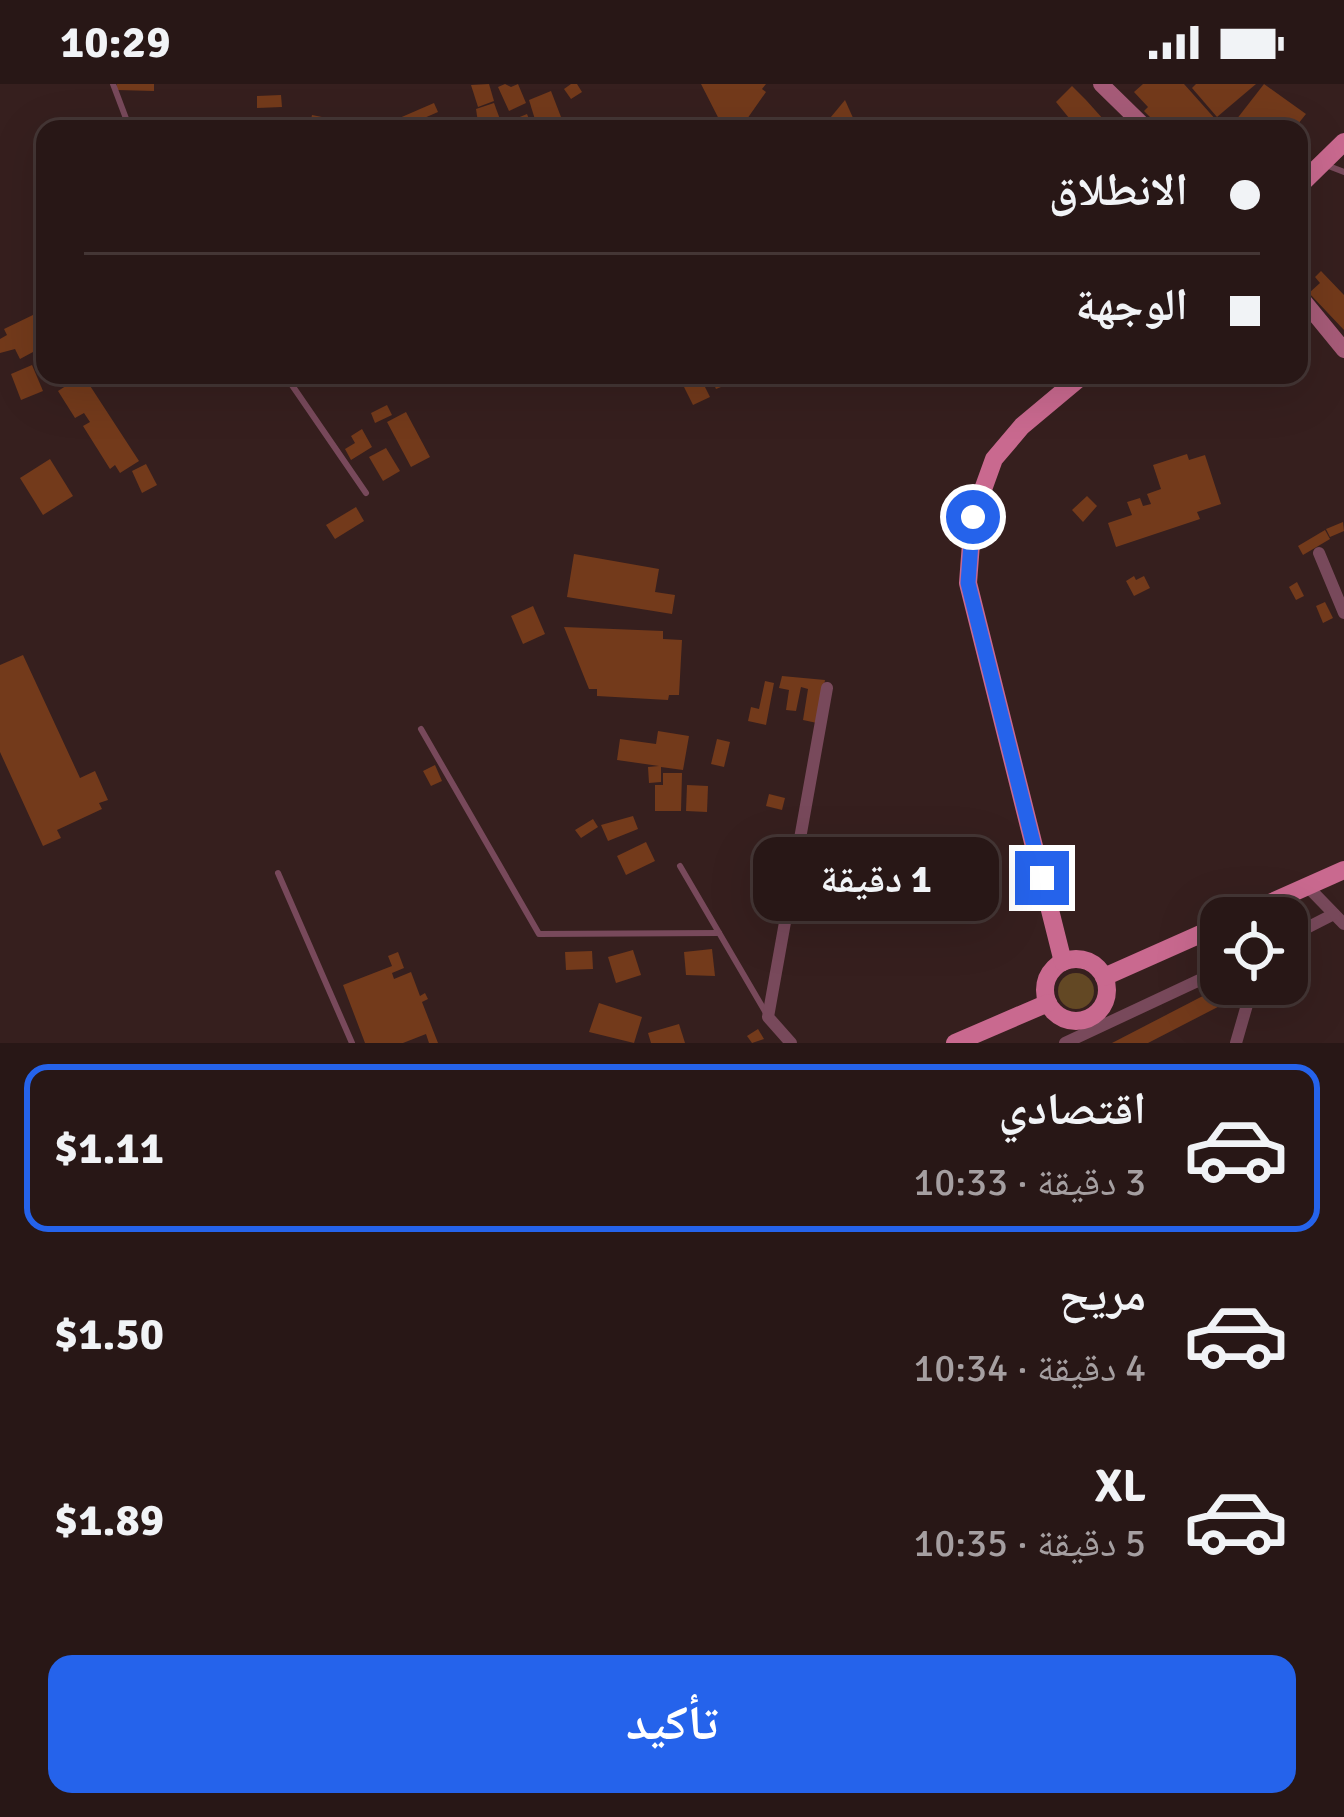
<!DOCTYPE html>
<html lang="ar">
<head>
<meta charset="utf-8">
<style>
	body { margin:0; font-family:Signika,"Noto Naskh Arabic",sans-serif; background:#342423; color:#f1f3f6; direction:rtl; height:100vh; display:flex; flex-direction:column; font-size:45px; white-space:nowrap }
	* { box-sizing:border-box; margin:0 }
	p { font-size:39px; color:#a59fa1 }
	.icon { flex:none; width:66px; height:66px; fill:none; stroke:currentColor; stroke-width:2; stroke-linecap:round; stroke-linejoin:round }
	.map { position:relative; height:959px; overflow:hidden; direction:ltr }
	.details { display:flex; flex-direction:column; background:#281716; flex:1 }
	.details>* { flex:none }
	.top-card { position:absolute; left:36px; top:36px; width:1272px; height:264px; border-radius:24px; box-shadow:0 12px 48px #0002,0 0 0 3px #443635; direction:rtl; display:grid; align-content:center; height:264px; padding:0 48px; background:#281716 }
	.controls { position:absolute; left:1200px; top:813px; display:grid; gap:24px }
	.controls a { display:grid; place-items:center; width:108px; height:108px; border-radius:24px; background:#281716; box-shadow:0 12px 48px #0002,0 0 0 3px #443635; font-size:60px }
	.end { position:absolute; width:54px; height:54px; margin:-27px; border:15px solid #2563eb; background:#fff; box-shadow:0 0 0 6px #fff }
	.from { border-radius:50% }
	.bubble { position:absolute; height:84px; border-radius:24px; background:#281716; box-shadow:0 12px 48px #0002,0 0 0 3px #443635; font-size:39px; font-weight:800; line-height:84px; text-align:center; direction:rtl }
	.top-card b { display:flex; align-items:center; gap:42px; height:114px; font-size:45px }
	.top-card b+b { border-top:3px solid #443635 }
	.top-card i { width:30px; height:30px; background:#f1f3f6 }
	ul { padding:21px 0 0; list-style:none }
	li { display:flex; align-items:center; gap:36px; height:168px; margin:0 24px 18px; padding:0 24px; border:6px solid transparent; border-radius:24px }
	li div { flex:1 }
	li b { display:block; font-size:45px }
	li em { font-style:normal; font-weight:800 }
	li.current { border-color:#2563eb }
	li>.icon { width:108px; height:108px; stroke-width:1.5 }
	.primary-button { display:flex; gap:24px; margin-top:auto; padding:24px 48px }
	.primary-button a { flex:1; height:138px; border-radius:24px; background:#2563eb; color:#fff; font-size:48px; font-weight:800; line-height:138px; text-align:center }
	.status { display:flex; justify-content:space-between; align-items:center; height:84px; padding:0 60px; background:#281716; direction:ltr }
	.status svg { height:33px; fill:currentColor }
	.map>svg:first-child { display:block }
	.green { fill:#634824 }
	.building { fill:#733a1b }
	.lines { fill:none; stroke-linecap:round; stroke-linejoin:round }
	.service { stroke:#78495b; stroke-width:6 }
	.minor { stroke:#78495b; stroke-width:12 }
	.secondary { stroke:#a65b78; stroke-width:16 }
	.primary { stroke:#c9698f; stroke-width:18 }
	.route { stroke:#2563eb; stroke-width:15 }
</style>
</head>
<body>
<div class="status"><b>10:29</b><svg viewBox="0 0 49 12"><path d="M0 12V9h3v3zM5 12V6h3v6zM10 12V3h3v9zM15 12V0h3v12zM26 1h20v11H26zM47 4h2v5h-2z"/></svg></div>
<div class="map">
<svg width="1344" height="959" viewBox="0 0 1344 959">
	<rect width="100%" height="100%" fill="#361f1e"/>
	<circle class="green" cx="1076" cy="907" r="18"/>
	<g class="building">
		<path d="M117,0H154V7L117,6Z"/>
		<path d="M489,0L494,17L478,23L471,1Z"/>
		<path d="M505,0L511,3L518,0L526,19L509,27L498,3Z"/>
		<path d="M571,0H577L582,8L571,15L564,5Z"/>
		<path d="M701,0H766L762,5L766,8L740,45H724Z"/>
		<path d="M1143,0H1184L1217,37L1208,45H1183L1176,37L1169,44L1159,34L1155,38L1144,27L1148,23L1134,8Z"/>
		<path d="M1196,0H1256L1217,33L1192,4Z"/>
		<path d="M1264,0L1306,30L1294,45H1229Z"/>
		<path d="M1072,2L1086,16L1112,45H1080L1069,34L1056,18Z"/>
		<path d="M551,7L561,33L537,42L529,16Z"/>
		<path d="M281,11L282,23L257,24V12Z"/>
		<path d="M845,16L858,45H821Z"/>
		<path d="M434,19L438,28L399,45H374Z"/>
		<path d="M494,19L501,38L479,45L476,25Z"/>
		<path d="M527,30L533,45H513L510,37Z"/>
		<path d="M312,31L322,33L319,45H292L294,36L310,40Z"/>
		<path d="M1036,33L1047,45H1024Z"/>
		<path d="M598,35L602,45H581L580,41Z"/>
		<path d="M1321,187L1344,211V246L1309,209L1320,199L1315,193Z"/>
		<path d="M35,230L45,250V289L33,268L20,275L15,265L0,269V255L7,251L4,245Z"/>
		<path d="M32,281L43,307L21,316L11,290Z"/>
		<path d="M83,291L139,377L120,389L115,381L110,385L83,342L90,338L84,329L75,334L58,307Z"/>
		<path d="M678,291H699L710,313L693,321Z"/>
		<path d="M710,291H727L731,299L716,305Z"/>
		<path d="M387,321L392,331L375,339L371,329Z"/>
		<path d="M406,328L430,373L411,383L387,338Z"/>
		<path d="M362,345L372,363L351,376L345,365L355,359L351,352Z"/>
		<path d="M386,364L400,387L383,397L369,373Z"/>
		<path d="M1187,370L1189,376L1205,371L1221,420L1197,428L1200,435L1116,463L1108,439L1132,431L1127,418L1140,414L1143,422L1151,420L1147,410L1161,405L1153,381Z"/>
		<path d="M50,375L73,412L43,431L20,394Z"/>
		<path d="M146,380L157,401L142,409L132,387Z"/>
		<path d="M1087,412L1097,422L1083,438L1072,426Z"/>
		<path d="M356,423L364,437L335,455L326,441Z"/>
		<path d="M1343,438L1344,447L1330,453L1326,445Z"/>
		<path d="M1325,446L1330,455L1303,471L1298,462Z"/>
		<path d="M574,470L659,485L655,508L675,511L672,530L567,513Z"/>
		<path d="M1134,492L1136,496L1144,492L1150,504L1134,512L1126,497Z"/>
		<path d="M1297,498L1304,512L1296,516L1289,503Z"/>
		<path d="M1325,518L1333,534L1323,539L1316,522Z"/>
		<path d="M533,522L545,550L523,560L511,532Z"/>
		<path d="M564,543L663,547V555L682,556L679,611H669L668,616L597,612V605H589Z"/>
		<path d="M23,571L80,694L95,687L108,716L99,719L102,725L57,746L61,754L43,762L0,668V581Z"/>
		<path d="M782,592L825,596L817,639L803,636L808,605L801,603L796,627L786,626L789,606L779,604Z"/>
		<path d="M765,597L774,599L766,641L748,637L751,623L759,625Z"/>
		<path d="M658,647L689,652L683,686L661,683V698L649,699L648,683L659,682L617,676L620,655L656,660Z"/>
		<path d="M717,655L730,658L724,683L711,680Z"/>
		<path d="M435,681L442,697L431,702L423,687Z"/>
		<path d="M663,689H682L681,727H655V701H663Z"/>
		<path d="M687,701L708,702L707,728L686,727Z"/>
		<path d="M769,710L785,714L782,726L766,722Z"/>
		<path d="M633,732L638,745L608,757L601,741Z"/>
		<path d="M593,735L598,743L581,754L575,746Z"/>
		<path d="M646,758L655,777L626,791L617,772Z"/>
		<path d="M712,865L715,892L686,891L684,868Z"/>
		<path d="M633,866L641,891L616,899L608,873Z"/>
		<path d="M592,867L593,885L566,886L565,868Z"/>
		<path d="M398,868L404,884L392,889L394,895L411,888L420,912L425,909L428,915L422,918L438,959H429L426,950L403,959H365L343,901L392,882L388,872Z"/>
		<path d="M1226,900H1235L1241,911L1148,959H1112Z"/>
		<path d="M599,919L642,933L634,959L589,948Z"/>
		<path d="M679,940L685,959H651L648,949Z"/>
		<path d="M758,945L764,955L752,959L747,952Z"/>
	</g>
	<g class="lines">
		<g class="service">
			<path d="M113,0L130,45"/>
			<path d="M1326,81L1344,88"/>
			<path d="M285,291L366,409"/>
			<path d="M421,645L539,850L719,849"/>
			<path d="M680,782L766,929"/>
			<path d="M278,789L352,959"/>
		</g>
		<g class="minor">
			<path d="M1319,469L1344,529"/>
			<path d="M1307,802L1344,840"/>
			<path d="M1287,854L1334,830"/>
			<path d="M791,959L768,933L827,604"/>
			<path d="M1065,959L1221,886"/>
			<path d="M1236,959L1253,900"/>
		</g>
		<g class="secondary">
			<path d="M1101,0L1147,45"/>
			<path d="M1299,211L1344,266"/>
		</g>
		<g class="primary">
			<path d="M1299,102L1344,58"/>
			<path d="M1236,834L1344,786"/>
			<circle cx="1076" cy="906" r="31"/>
			<path d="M1063,878L968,499L973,433L994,375L1022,342L1083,291"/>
			<path d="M1104,893L1221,841"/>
			<path d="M955,959L1048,919"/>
		</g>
	</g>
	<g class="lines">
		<path class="route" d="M973,433L968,499L1042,794"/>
	</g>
</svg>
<div class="controls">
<a><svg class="icon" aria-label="locate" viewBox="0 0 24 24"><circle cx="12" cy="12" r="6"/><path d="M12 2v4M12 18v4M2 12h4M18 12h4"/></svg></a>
</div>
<i class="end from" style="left:973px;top:433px"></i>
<i class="end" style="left:1042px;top:794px"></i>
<div class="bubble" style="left:753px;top:753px;width:246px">1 دقيقة</div>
<div class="top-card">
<b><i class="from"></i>الانطلاق</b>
<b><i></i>الوجهة</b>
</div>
</div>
<section class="details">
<ul>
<li class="current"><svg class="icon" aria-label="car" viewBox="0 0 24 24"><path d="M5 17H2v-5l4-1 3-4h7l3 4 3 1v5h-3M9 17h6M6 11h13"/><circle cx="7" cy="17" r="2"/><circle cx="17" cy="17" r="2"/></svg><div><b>اقتصادي</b><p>3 دقيقة · 10:33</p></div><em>$1.11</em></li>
<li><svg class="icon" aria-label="car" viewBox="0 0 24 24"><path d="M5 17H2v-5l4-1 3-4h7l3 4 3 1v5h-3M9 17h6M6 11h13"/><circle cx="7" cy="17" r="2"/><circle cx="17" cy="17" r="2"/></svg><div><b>مريح</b><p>4 دقيقة · 10:34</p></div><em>$1.50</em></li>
<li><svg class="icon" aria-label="car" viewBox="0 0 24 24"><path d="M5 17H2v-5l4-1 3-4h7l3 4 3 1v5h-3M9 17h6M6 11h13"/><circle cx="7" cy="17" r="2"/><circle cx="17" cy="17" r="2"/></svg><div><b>XL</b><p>5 دقيقة · 10:35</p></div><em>$1.89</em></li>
</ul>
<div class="primary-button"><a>تأكيد</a></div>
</section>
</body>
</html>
